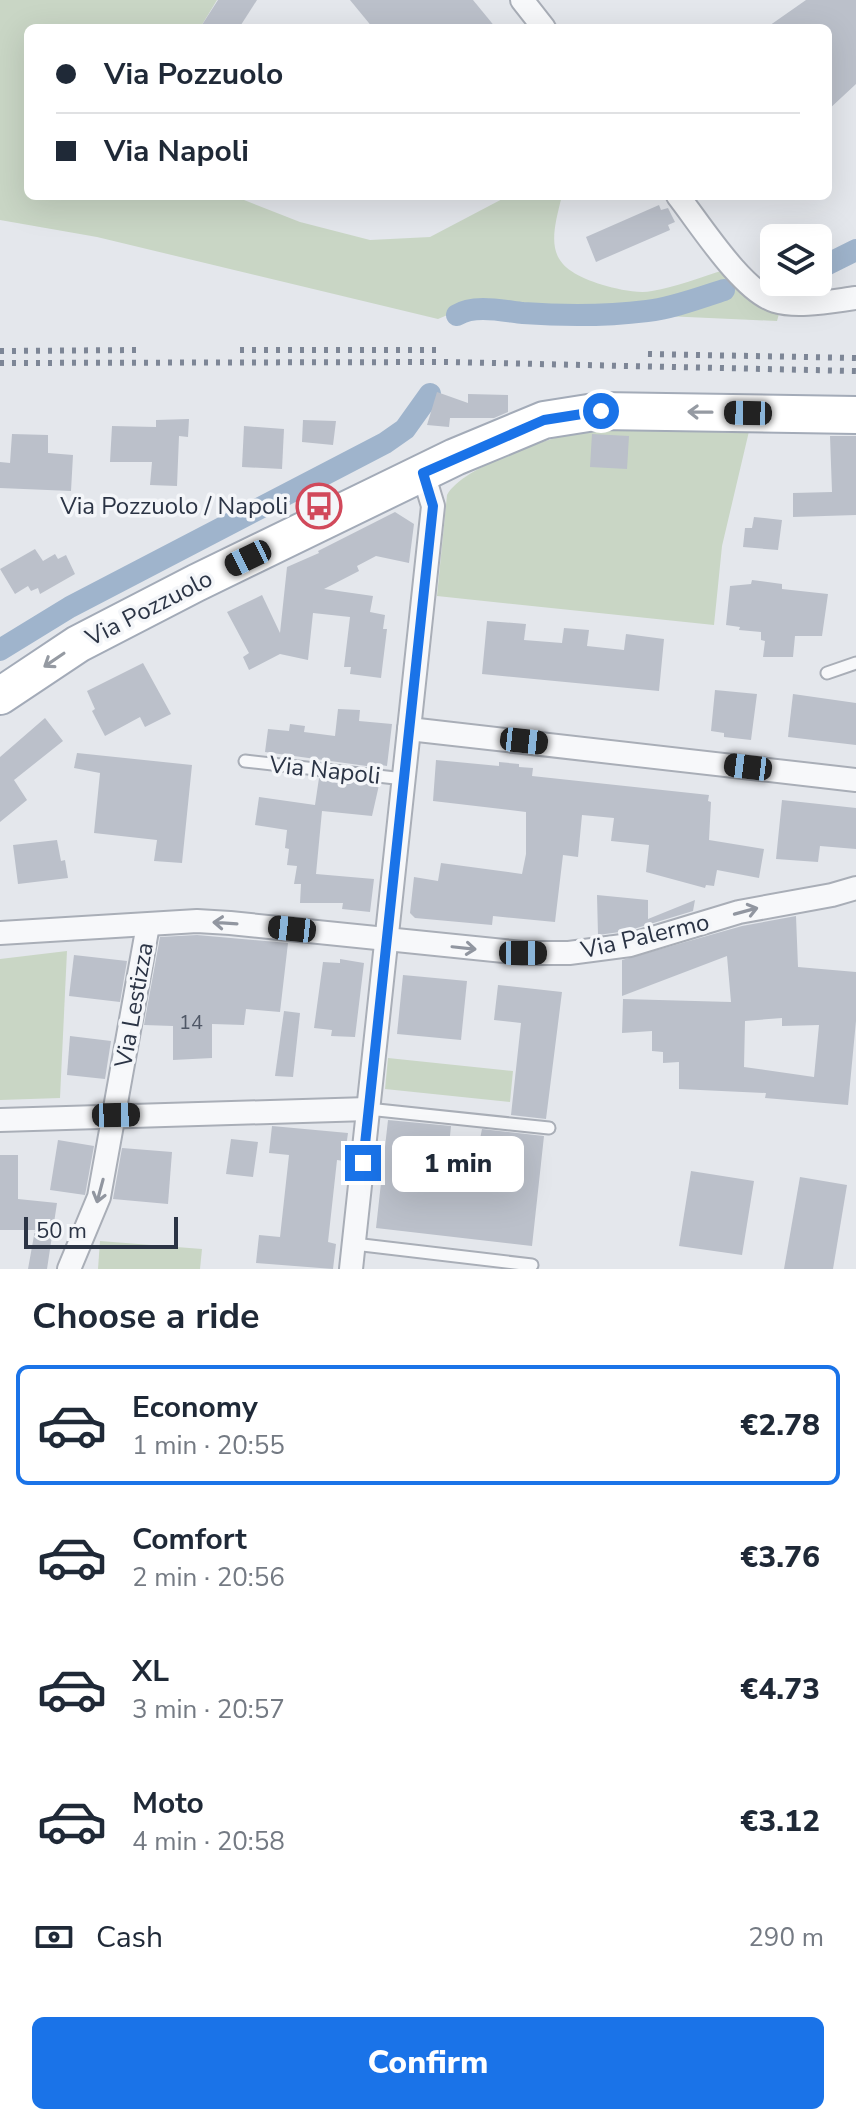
<!DOCTYPE html>
<html lang="en">
<head>
<meta charset="utf-8">
<style>
	body { margin:0; font-family:"Nunito Sans",sans-serif; background:#f2f2f3; color:#1f2937; height:100vh; display:flex; flex-direction:column; font-size:30px; white-space:nowrap }
	* { box-sizing:border-box; margin:0 }
	p { font-size:26px; color:#747a83 }
	.icon { flex:none; width:44px; height:44px; fill:none; stroke:currentColor; stroke-width:2; stroke-linecap:round; stroke-linejoin:round }
	.map { position:relative; height:1269px; overflow:hidden }
	.panel { display:flex; flex-direction:column; background:#fff; flex:1 }
	.panel>* { flex:none }
	.guide { position:absolute; left:24px; top:24px; width:808px; height:176px; border-radius:12px; box-shadow:0 8px 32px #0002; display:grid; align-content:center; height:176px; padding:0 32px; background:#fff }
	.tools { position:absolute; left:760px; top:224px; display:grid; gap:16px }
	.tools a { display:grid; place-items:center; width:72px; height:72px; border-radius:12px; background:#fff; box-shadow:0 8px 32px #0002; font-size:40px }
	.scale { position:absolute; left:24px; bottom:20px; width:154px; box-sizing:border-box; padding-left:8px; border:4px solid #2b3445; border-top:0; font-size:22px; line-height:28px; white-space:nowrap; color:#2b3445; -webkit-text-stroke:6px #f4f6f9; paint-order:stroke }
	.end { position:absolute; width:36px; height:36px; margin:-18px; border:10px solid #1a73e8; background:#fff; box-shadow:0 0 0 4px #fff }
	.from { border-radius:50% }
	.bubble { position:absolute; height:56px; border-radius:12px; background:#fff; box-shadow:0 8px 32px #0002; font-size:26px; font-weight:800; line-height:56px; text-align:center }
	.car { position:absolute; width:24px; height:48px; margin:-24px -12px; border-radius:10px; box-shadow:0 0 6px 2px #0007; background:linear-gradient(#222 24%,#8ab4d8 0 40%,#222 0 76%,#8ab4d8 0 86%,#222 0) }
	.guide b { display:flex; align-items:center; gap:28px; height:76px; font-size:30px }
	.guide b+b { border-top:2px solid #e0e1e3 }
	.guide i { width:20px; height:20px; background:#1f2937 }
	ul { padding:0; list-style:none }
	li { display:flex; align-items:center; gap:24px; height:120px; margin:0 16px 12px; padding:0 16px; border:4px solid transparent; border-radius:12px }
	li div { flex:1 }
	li b { display:block; font-size:30px }
	li em { font-style:normal; font-weight:800 }
	li.current { border-color:#1a73e8 }
	li>.icon { width:72px; height:72px; stroke-width:1.5 }
	h2 { padding:0 32px; font-size:36px; line-height:96px }
	.pay { display:flex; align-items:center; gap:20px; height:88px; padding:0 32px; font-size:30px }
	.pay p { margin-inline-start:auto }
	.action { display:flex; gap:16px; margin-top:auto; padding:16px 32px }
	.action a { flex:1; height:92px; border-radius:12px; background:#1a73e8; color:#fff; font-size:32px; font-weight:800; line-height:92px; text-align:center }
	.map>svg:first-child { display:block }
	.green { fill:#c9d6c5 }
	.lines { fill:none; stroke-linecap:round; stroke-linejoin:round }
	.canal { stroke:#9fb4cc; stroke-width:22 }
	.building { fill:#bbc0ca; fill-rule:evenodd }
	.lane-casing { stroke:#a9aeb7; stroke-width:15 }
	.street-casing { stroke:#a9aeb7; stroke-width:26 }
	.primary-casing { stroke:#a3abb8; stroke-width:40 }
	.lane { stroke:#f7f8fa; stroke-width:11 }
	.street { stroke:#f7f8fa; stroke-width:22 }
	.primary { stroke:#fff; stroke-width:36 }
	.rail { stroke:#7d8696; stroke-width:6; stroke-dasharray:4 8; stroke-linecap:butt }
	.oneway { stroke:#959aa2 }
	.oneway2 { stroke:#9196a0 }
	.route { stroke:#1a73e8; stroke-width:10 }
	.labels { text-anchor:middle; stroke-width:7; stroke-linejoin:round; paint-order:stroke }
	.number-label { font-size:20px; fill:#4f5766 }
	.poi-label { font-size:24px; fill:#2b3445; stroke:#f4f6f9; text-anchor:end }
	.street-label { font-size:24px; fill:#2b3445; stroke:#f4f6f9 }
</style>
</head>
<body>
<div class="map">
<svg width="856" height="1269" viewBox="0 0 856 1269">
	<rect width="100%" height="100%" fill="#e4e7ec"/>
	<g class="green">
		<path d="M0,0H217L200,28H28V196H219L239,198L300,222L370,240L430,237L508,196H562C548,248 548,268 603,285C617,289 638,294 652,291C676,287 701,277 724,270L780,310L777,321L643,315L613,310L464,308L438,319L97,237L0,220Z"/>
		<path d="M750,427L722,546L714,625L437,596L447,495C463,465 560,434 594,428Z"/>
		<path d="M67,951L60,1098L0,1100V959Z"/>
		<path d="M388,1058L513,1071L510,1102L385,1089Z"/>
		<path d="M100,1241L202,1249L200,1269H98Z"/>
	</g>
	<g class="lines">
		<g class="canal">
			<path d="M818,269L856,250"/>
			<path d="M457,315C474,304 504,311 523,313C563,316 607,316 647,311C673,308 699,298 724,290"/>
			<path d="M0,650L70,607L385,443L405,429L430,394"/>
		</g>
	</g>
	<g class="building">
		<path d="M218,0H257L239,28H200Z"/>
		<path d="M350,0H473L496,28H373Z"/>
		<path d="M806,0H856V84L828,110V28H766Z"/>
		<path d="M659,205L661,210L668,208L675,222L668,225L670,230L596,262L586,237Z"/>
		<path d="M437,392L468,403V394L508,395V412L494,418H450L449,427L427,425Z"/>
		<path d="M189,419L188,437L179,436L177,486L150,485L152,462H110L112,426L156,427V420Z"/>
		<path d="M303,420L336,421L333,445L302,442Z"/>
		<path d="M244,426L284,429L282,469L242,467Z"/>
		<path d="M12,434L48,435V453L73,455L71,491L0,488V462L10,463Z"/>
		<path d="M592,434L629,436L627,469L590,467Z"/>
		<path d="M830,436H856V515L793,517V493L832,492Z"/>
		<path d="M395,512L414,524L409,563L376,556L357,566L359,571L324,589L373,596L370,612L385,615L383,629H387L381,678L350,674L351,667H344L350,617L313,613L308,660L280,654L249,670L243,657L249,653L227,612L262,595L280,633L287,567L319,553L318,551Z"/>
		<path d="M754,517L782,520L778,550L743,547L745,528H752Z"/>
		<path d="M35,549L43,561L55,554L58,559L66,555L75,574L40,594L38,588L31,591L28,586L15,594L0,569Z"/>
		<path d="M752,580L782,584V589L828,594L822,636H795L793,657H763L765,641L761,640V632L739,630L740,627L726,625L730,586L751,584Z"/>
		<path d="M487,621L526,624L524,640L562,643L564,628L589,630L587,646L624,650L626,634L664,639L659,691L482,674Z"/>
		<path d="M143,663L171,714L145,727L140,717L105,736L92,711L95,709L87,691Z"/>
		<path d="M715,690L757,694L751,740L724,737V733L711,731Z"/>
		<path d="M793,694L856,703V745L788,737Z"/>
		<path d="M338,709L360,710L359,721L392,724L387,766L381,765V768L265,752L268,729L289,731L290,724L305,726L304,732L335,736Z"/>
		<path d="M45,718L63,741L14,780L27,800L0,822V757Z"/>
		<path d="M77,753L192,765L182,863L154,861L157,840L94,833L100,773L74,768Z"/>
		<path d="M436,760L499,766V762L519,764V767L533,768L532,776L709,795L708,801L711,802L709,840L764,849L759,878L717,870L714,886L706,885L705,888L646,872L649,845L611,841L614,818L582,815L578,857L563,855L555,922L493,916L492,925L415,918L410,913L414,877L438,881L441,863L522,874L526,854V812L433,801Z"/>
		<path d="M319,778L379,785L372,816L322,811L316,874L374,879L370,912L342,909L343,903H300L301,884H294L297,866L287,865L289,849L285,848L287,830L255,825L259,797L315,805Z"/>
		<path d="M782,800L856,808V849L820,846L818,862L776,859Z"/>
		<path d="M57,840L61,861L65,860L68,878L18,884L13,845Z"/>
		<path d="M597,895L648,900V919L695,900L693,911L627,931L598,935Z"/>
		<path d="M796,916L798,967L856,972V1021L848,1105L765,1098L766,1093L679,1089V1062L663,1063V1052L652,1051V1031L622,1033L623,999L731,1002L727,956L622,996V960L742,926ZM782,1018V1026L819,1025L814,1077L744,1067L745,1021Z"/>
		<path d="M197,935L288,943L280,1012L246,1009L244,1025L212,1024V1058L173,1060V1026L144,1025L160,937Z"/>
		<path d="M74,955L127,961L120,1002L69,996Z"/>
		<path d="M340,959L364,963L355,1037L331,1036L332,1030L314,1028L323,962L340,963Z"/>
		<path d="M403,975L467,981L461,1040L397,1034Z"/>
		<path d="M498,985L562,992L546,1119L511,1115L521,1023L494,1020Z"/>
		<path d="M284,1011L300,1013L293,1077L275,1076Z"/>
		<path d="M70,1036L111,1041L105,1079L67,1075Z"/>
		<path d="M388,1120L451,1126L450,1136L480,1139L482,1129L544,1136L532,1246L376,1228Z"/>
		<path d="M272,1126L348,1133L344,1161L337,1160L328,1242L336,1244L333,1269L256,1263L259,1235L280,1237L289,1155L269,1153Z"/>
		<path d="M231,1139L258,1142L253,1177L226,1174Z"/>
		<path d="M58,1140L94,1146L85,1195L50,1190Z"/>
		<path d="M122,1148L172,1152L168,1204L113,1199Z"/>
		<path d="M0,1155H18V1199L57,1203L47,1269H28L35,1230H0Z"/>
		<path d="M691,1171L754,1181L742,1255L679,1246Z"/>
		<path d="M800,1177L847,1185L833,1269H784Z"/>
	</g>
	<g class="lines">
		<g class="lane-casing">
			<g id="lane">
				<path d="M827,673L856,663"/>
				<path d="M245,761L404,779"/>
				<path d="M368,1109L549,1128"/>
				<path d="M354,1244L532,1265"/>
			</g>
		</g>
		<g class="street-casing">
			<g id="street">
				<path d="M522,0L544,28"/>
				<path d="M678,196C700,224 742,291 775,301C798,308 832,301 856,298"/>
				<path d="M409,729L856,780"/>
				<path d="M0,933L197,921L230,923L523,953H569L630,945L739,912L832,895L856,888"/>
				<path d="M0,1120L368,1109"/>
				<path d="M69,1269L99,1197L148,925"/>
				<path d="M351,1269L433,506L423,473"/>
			</g>
		</g>
		<g class="primary-casing">
			<path id="primary" d="M0,696L78,644L196,583L455,457L544,420L601,411L856,415"/>
		</g>
		<use href="#lane" class="lane"/>
		<use href="#street" class="street"/>
		<use href="#primary" class="primary"/>
		<g class="rail">
			<path d="M240,350H436"/>
			<path d="M0,351L140,350"/>
			<path d="M648,354L856,358"/>
			<path d="M0,363L447,362L856,371"/>
		</g>
	</g>
	<defs><path id="oneway-shaft" d="M-6 0H5M1.5-3L5.5 0L1.5 3" fill="none" stroke-width="1.6" stroke-linecap="round" stroke-linejoin="round" transform="scale(2)"/></defs>
	<g class="oneway">
		<use href="#oneway-shaft" transform="translate(700 412) rotate(-179)"/>
		<use href="#oneway-shaft" transform="translate(54 660) rotate(146)"/>
	</g>
	<g class="oneway2">
		<use href="#oneway-shaft" transform="translate(746 911) rotate(-15)"/>
		<use href="#oneway-shaft" transform="translate(225 923) rotate(-176)"/>
		<use href="#oneway-shaft" transform="translate(464 948) rotate(6)"/>
		<use href="#oneway-shaft" transform="translate(100 1191) rotate(105)"/>
	</g>
	<g class="lines">
		<path class="route" d="M363,1163L433,506L423,473L544,420L601,411"/>
	</g>
	<defs>
		<g id="bus-ring" transform="scale(2.3)"><circle r="9.5" fill="#f4f6f9" stroke="#d1495b" stroke-width="1.5"/><path d="M-5-6H5V4H4V6H2V4H-2V6H-4V4H-5ZM-3.5-4V0h7V-4ZM-3.5 1.2v1.5H-2V1.2ZM2 1.2v1.5H3.5V1.2Z" fill="#d1495b"/></g>
	</defs>
	<g fill-rule="evenodd">
		<use href="#bus-ring" x="319" y="506"/>
	</g>
	<g class="labels">
		<g class="number-label">
			<text x="191" y="1029">14</text>
		</g>
		<g class="poi-label">
			<text x="288" y="514">Via Pozzuolo / Napoli</text>
		</g>
		<g class="street-label">
			<text transform="translate(149 608) rotate(-27)" y="8">Via Pozzuolo</text>
			<text transform="translate(325 770) rotate(6)" y="8">Via Napoli</text>
			<text transform="translate(645 936) rotate(-13)" y="8">Via Palermo</text>
			<text transform="translate(134 1005) rotate(-80)" y="8">Via Lestizza</text>
		</g>
	</g>
</svg>
<div class="tools">
<a><svg class="icon" aria-label="layers" viewBox="0 0 24 24"><path d="M12 4l9 5-9 5-9-5zM3 14l9 5 9-5"/></svg></a>
</div>
<div class="scale">50 m</div>
<i class="end from" style="left:601px;top:411px"></i>
<i class="end" style="left:363px;top:1163px"></i>
<div class="bubble" style="left:392px;top:1136px;width:132px">1 min</div>
<i class="car" style="left:748px;top:413px;rotate:271deg"></i>
<i class="car" style="left:248px;top:558px;rotate:244deg"></i>
<i class="car" style="left:524px;top:741px;rotate:96deg"></i>
<i class="car" style="left:748px;top:767px;rotate:277deg"></i>
<i class="car" style="left:292px;top:929px;rotate:276deg"></i>
<i class="car" style="left:523px;top:953px;rotate:90deg"></i>
<i class="car" style="left:116px;top:1115px;rotate:89deg"></i>
<div class="guide">
<b><i class="from"></i>Via Pozzuolo</b>
<b><i></i>Via Napoli</b>
</div>
</div>
<section class="panel">
<h2>Choose a ride</h2>
<ul>
<li class="current"><svg class="icon" aria-label="car" viewBox="0 0 24 24"><path d="M5 17H2v-5l4-1 3-4h7l3 4 3 1v5h-3M9 17h6M6 11h13"/><circle cx="7" cy="17" r="2"/><circle cx="17" cy="17" r="2"/></svg><div><b>Economy</b><p>1 min · 20:55</p></div><em>€2.78</em></li>
<li><svg class="icon" aria-label="car" viewBox="0 0 24 24"><path d="M5 17H2v-5l4-1 3-4h7l3 4 3 1v5h-3M9 17h6M6 11h13"/><circle cx="7" cy="17" r="2"/><circle cx="17" cy="17" r="2"/></svg><div><b>Comfort</b><p>2 min · 20:56</p></div><em>€3.76</em></li>
<li><svg class="icon" aria-label="car" viewBox="0 0 24 24"><path d="M5 17H2v-5l4-1 3-4h7l3 4 3 1v5h-3M9 17h6M6 11h13"/><circle cx="7" cy="17" r="2"/><circle cx="17" cy="17" r="2"/></svg><div><b>XL</b><p>3 min · 20:57</p></div><em>€4.73</em></li>
<li><svg class="icon" aria-label="car" viewBox="0 0 24 24"><path d="M5 17H2v-5l4-1 3-4h7l3 4 3 1v5h-3M9 17h6M6 11h13"/><circle cx="7" cy="17" r="2"/><circle cx="17" cy="17" r="2"/></svg><div><b>Moto</b><p>4 min · 20:58</p></div><em>€3.12</em></li>
</ul>
<div class="pay"><svg class="icon" aria-label="cash" viewBox="0 0 24 24"><path d="M3 7h18v10H3z"/><circle cx="12" cy="12" r="2"/></svg>Cash<p>290 m</p></div>
<div class="action"><a>Confirm</a></div>
</section>
</body>
</html>
